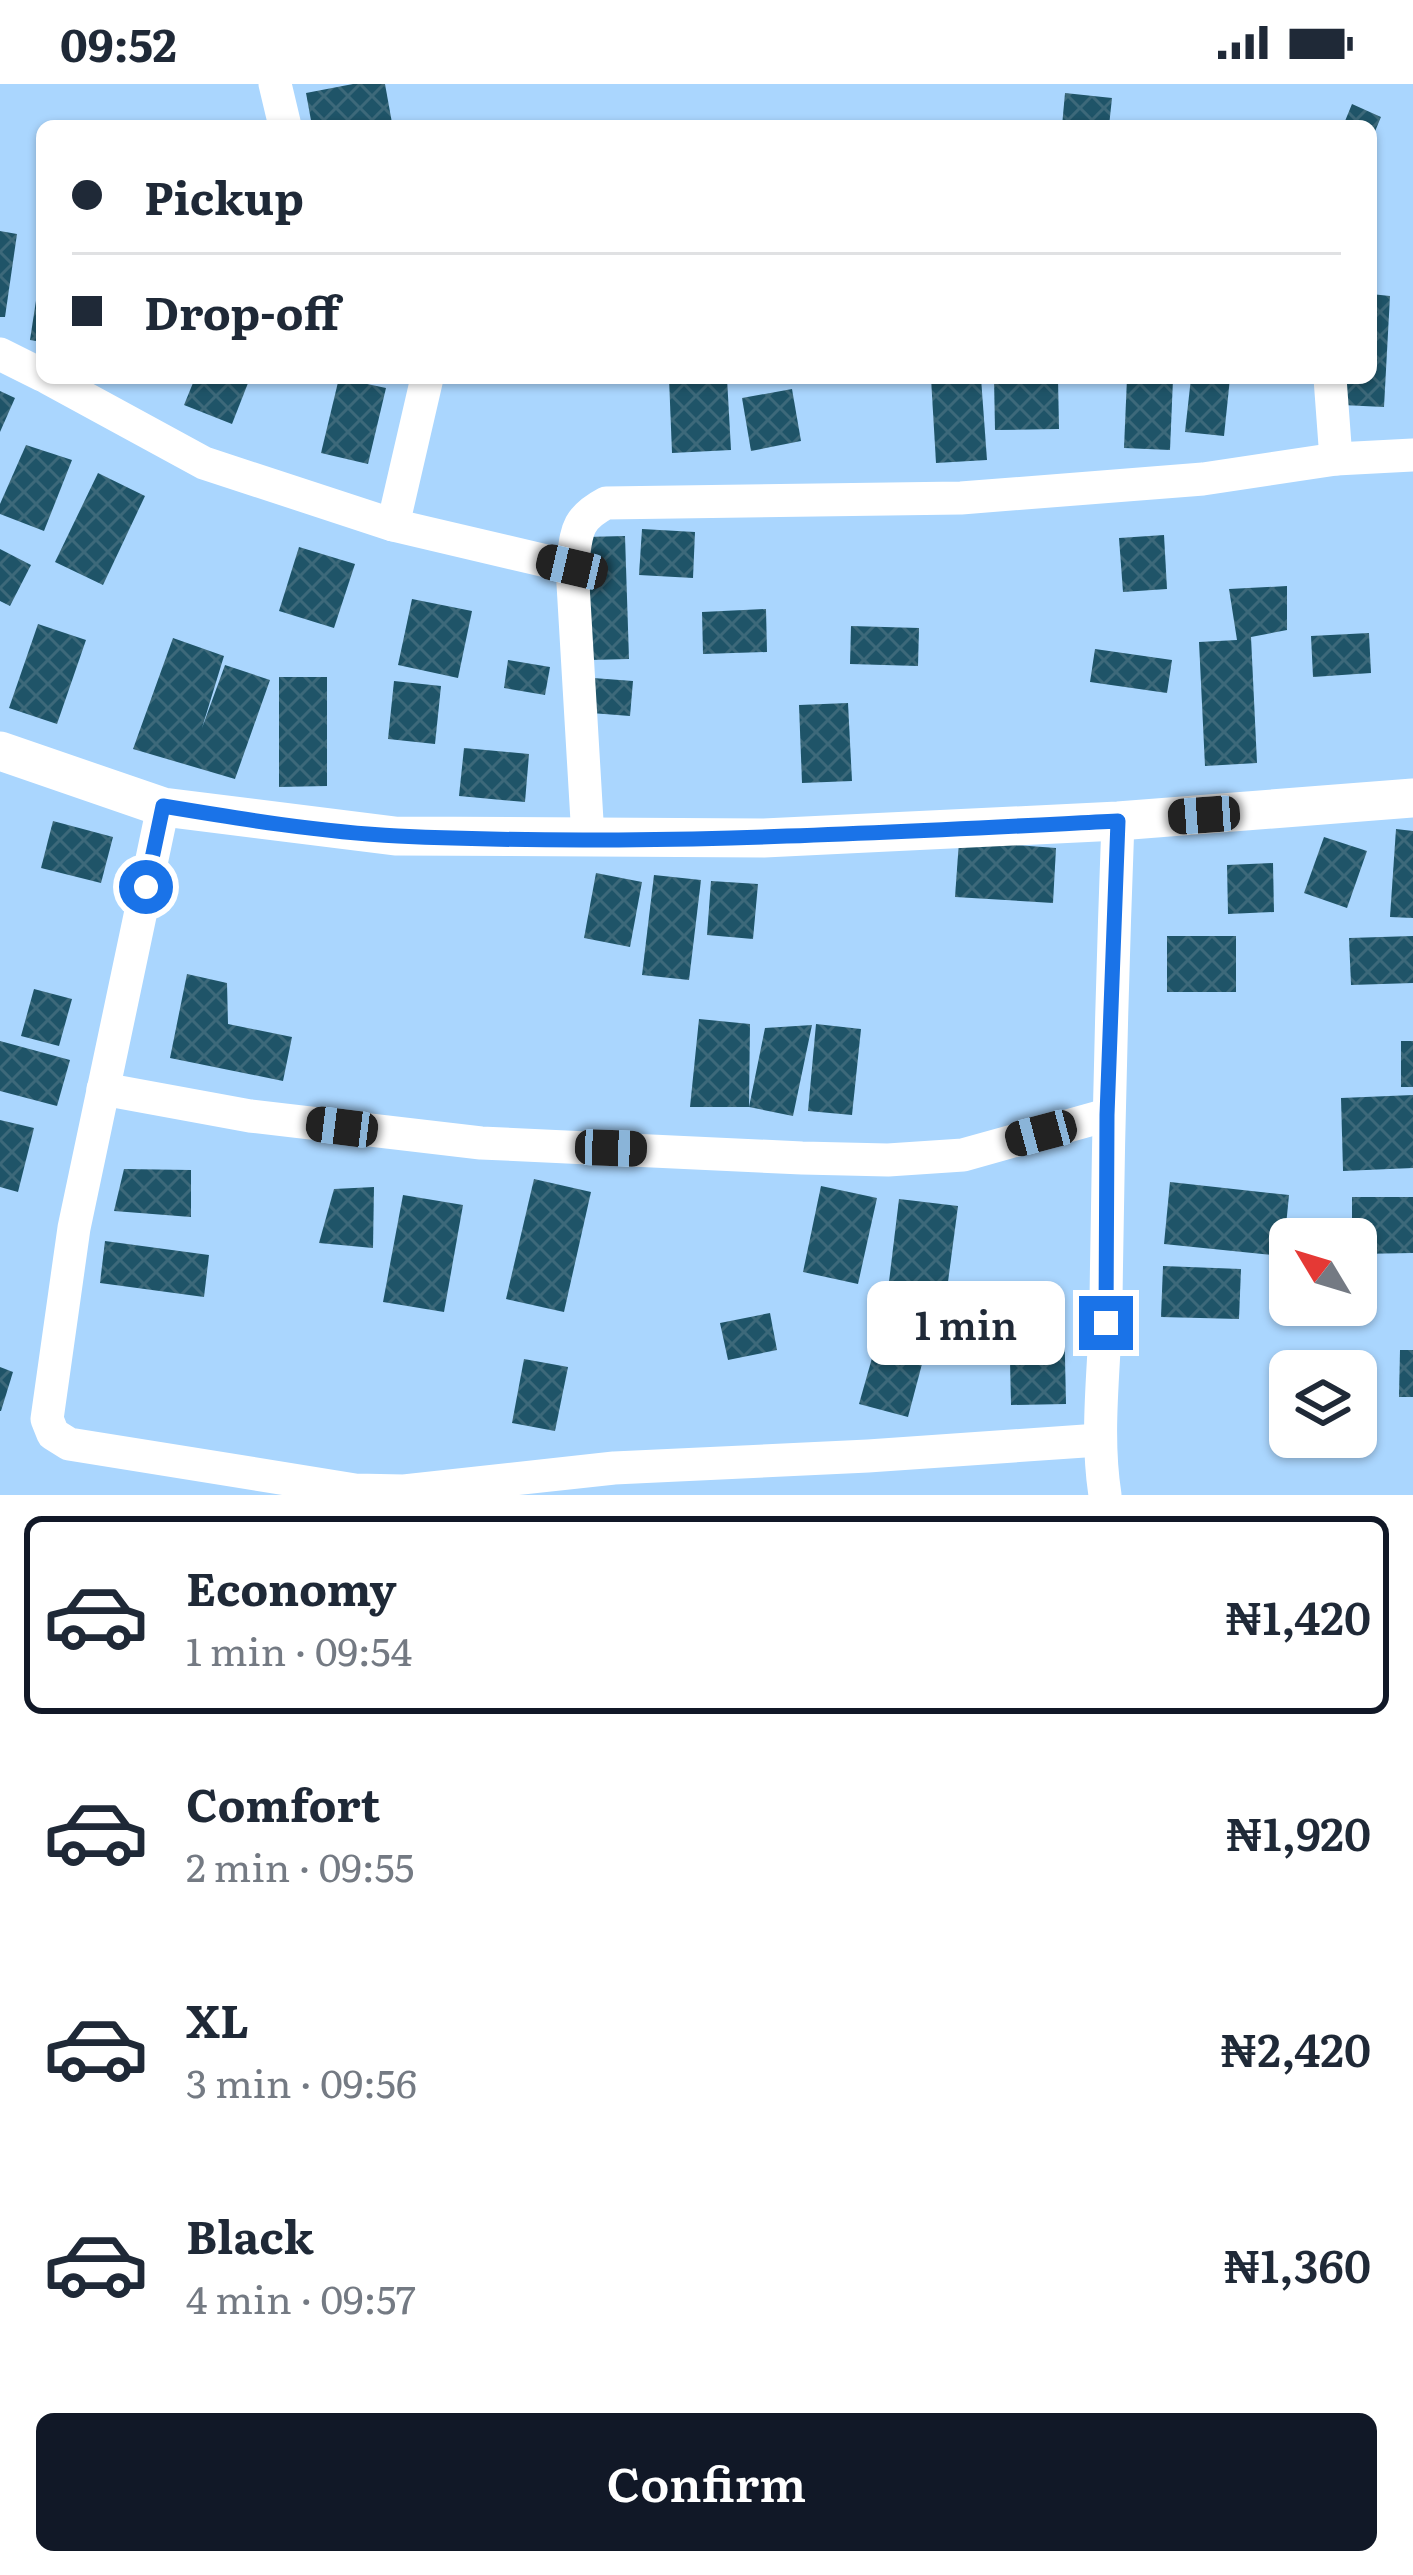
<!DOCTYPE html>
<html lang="en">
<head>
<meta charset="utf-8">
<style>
	body { margin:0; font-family:Literata,serif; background:#f6f6f7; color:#1f2937; height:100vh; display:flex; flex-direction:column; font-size:45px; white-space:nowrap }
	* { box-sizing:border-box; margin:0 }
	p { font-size:39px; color:#747a83 }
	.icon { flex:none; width:66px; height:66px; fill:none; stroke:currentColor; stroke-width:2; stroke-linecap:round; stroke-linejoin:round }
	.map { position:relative; height:1411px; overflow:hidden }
	.panel { display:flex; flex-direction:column; background:#fff; flex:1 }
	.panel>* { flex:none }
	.guide { position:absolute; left:36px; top:36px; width:1341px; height:264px; border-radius:18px; box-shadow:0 3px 9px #0004; display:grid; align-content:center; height:264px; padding:0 36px; background:#fff }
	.needle { width:78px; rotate:308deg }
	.controls { position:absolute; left:1269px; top:1134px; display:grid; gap:24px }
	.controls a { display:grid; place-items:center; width:108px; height:108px; border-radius:18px; background:#fff; box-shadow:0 3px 9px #0004; font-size:60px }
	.end { position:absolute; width:54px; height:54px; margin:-27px; border:15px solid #1a73e8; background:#fff; box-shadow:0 0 0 6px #fff }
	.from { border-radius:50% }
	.bubble { position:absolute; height:84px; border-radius:18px; background:#fff; box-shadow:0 3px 9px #0004; font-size:39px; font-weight:600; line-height:84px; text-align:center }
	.car { position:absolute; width:36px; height:72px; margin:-36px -18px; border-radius:15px; box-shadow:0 0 9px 3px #0007; background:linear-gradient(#222 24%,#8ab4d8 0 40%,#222 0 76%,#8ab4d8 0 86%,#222 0) }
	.guide b { display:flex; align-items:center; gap:42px; height:114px; font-size:45px }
	.guide b+b { border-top:3px solid #e0e1e3 }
	.guide i { width:30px; height:30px; background:#1f2937 }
	ul { padding:21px 0 0; list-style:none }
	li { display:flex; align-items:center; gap:36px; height:198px; margin:0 24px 18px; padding:0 12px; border:6px solid transparent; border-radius:18px }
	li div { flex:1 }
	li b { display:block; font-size:45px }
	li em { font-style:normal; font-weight:600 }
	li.selected { border-color:#111827 }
	li>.icon { width:108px; height:108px; stroke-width:1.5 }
	.cta { display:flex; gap:24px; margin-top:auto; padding:24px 36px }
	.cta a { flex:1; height:138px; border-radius:18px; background:#111827; color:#fff; font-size:48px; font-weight:600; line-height:138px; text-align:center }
	.status { display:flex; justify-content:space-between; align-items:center; height:84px; padding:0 60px; background:#fff; direction:ltr }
	.status svg { height:33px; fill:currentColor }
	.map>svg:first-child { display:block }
	.building { fill:url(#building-cross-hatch) }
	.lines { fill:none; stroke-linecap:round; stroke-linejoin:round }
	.minor { stroke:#fff; stroke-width:33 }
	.tertiary { stroke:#fff; stroke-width:39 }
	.route { stroke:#1a73e8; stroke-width:15 }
</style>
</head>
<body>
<div class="status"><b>09:52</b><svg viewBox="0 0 49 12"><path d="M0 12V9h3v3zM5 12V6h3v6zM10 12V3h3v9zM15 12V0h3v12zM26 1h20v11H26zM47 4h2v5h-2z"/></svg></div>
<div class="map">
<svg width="1413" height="1411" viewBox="0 0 1413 1411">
	<defs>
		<pattern id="building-cross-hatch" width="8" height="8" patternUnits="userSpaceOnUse" patternTransform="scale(3)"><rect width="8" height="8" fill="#1f5468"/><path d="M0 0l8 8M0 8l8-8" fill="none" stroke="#3d697a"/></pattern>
	</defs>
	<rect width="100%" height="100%" fill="#aad6fe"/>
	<g class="building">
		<path d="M353,0H385L392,39L312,42L306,9Z"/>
		<path d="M1065,9L1112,14L1109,42H1062Z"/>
		<path d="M1352,20L1381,33L1371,57V42H1343Z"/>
		<path d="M0,147L17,150L5,233H0Z"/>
		<path d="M39,197L42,198V258L30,256Z"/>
		<path d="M1371,210L1390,212L1384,323L1342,321L1343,294H1371Z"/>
		<path d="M195,294H250L232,340L184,321Z"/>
		<path d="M339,294L386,304L368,380L321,369Z"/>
		<path d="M669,294H727L731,366L672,369Z"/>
		<path d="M931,294H981L987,376L936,379Z"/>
		<path d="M994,294H1058L1059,345L995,346Z"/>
		<path d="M1127,294L1173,295L1170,366L1124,364Z"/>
		<path d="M1191,294H1230L1224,352L1185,348Z"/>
		<path d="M792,305L801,357L751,367L742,314Z"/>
		<path d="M0,307L15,314L0,348Z"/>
		<path d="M26,361L72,376L44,447L0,430V420Z"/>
		<path d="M98,389L145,412L103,501L55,478Z"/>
		<path d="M642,445L695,448L693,494L639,491Z"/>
		<path d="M1164,451L1167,505L1123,508L1119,454Z"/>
		<path d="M625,452L629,575L589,576L585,453Z"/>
		<path d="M299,463L355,480L334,544L279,527Z"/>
		<path d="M0,465L31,481L10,522L0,517Z"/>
		<path d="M1287,502V546L1251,553L1257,679L1205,682L1199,558L1237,556L1229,505Z"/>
		<path d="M412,515L472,527L458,594L398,581Z"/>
		<path d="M766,525L767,568L703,570L702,528Z"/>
		<path d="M38,540L86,556L57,640L9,624Z"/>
		<path d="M851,542L919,544L918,582L850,580Z"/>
		<path d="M1369,549L1371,589L1313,593L1311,552Z"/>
		<path d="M173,554L224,572L202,644L225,581L270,596L235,695L133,665Z"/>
		<path d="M1095,565L1172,576L1167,609L1090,598Z"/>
		<path d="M508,576L550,583L545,611L504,604Z"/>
		<path d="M279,593H327V702L279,703Z"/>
		<path d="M593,594L633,597L630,632L591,629Z"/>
		<path d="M394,597L441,602L435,660L388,655Z"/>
		<path d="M848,619L852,697L802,699L799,621Z"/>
		<path d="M464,664L529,670L525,718L459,712Z"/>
		<path d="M53,737L113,753L101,799L41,784Z"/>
		<path d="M1396,745L1413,747V834L1390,833Z"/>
		<path d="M1324,753L1367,767L1347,824L1304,809Z"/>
		<path d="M959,757L1056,764L1053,819L955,813Z"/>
		<path d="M1273,779L1274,828L1228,830L1227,781Z"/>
		<path d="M596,789L642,798L630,863L584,854Z"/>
		<path d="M654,791L701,796L689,896L642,891Z"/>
		<path d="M711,797L758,800L753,855L707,851Z"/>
		<rect x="1167" y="852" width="69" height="56"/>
		<path d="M1413,852V899L1351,901L1349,854Z"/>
		<path d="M187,890L227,899L228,940L292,953L283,997L170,974Z"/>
		<path d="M34,905L72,915L59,962L21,952Z"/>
		<path d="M699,935L750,940L749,1023L765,944L812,941L793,1032L749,1023H690Z"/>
		<path d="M816,940L861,945L852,1031L808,1027Z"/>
		<path d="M0,957L70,976L57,1022L0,1007Z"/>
		<rect x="1401" y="957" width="12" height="46"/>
		<path d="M1413,1011V1084L1343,1087L1341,1014Z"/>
		<path d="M0,1036L34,1044L18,1108L0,1103Z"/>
		<path d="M124,1085L191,1086V1133L114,1127Z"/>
		<path d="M534,1095L591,1108L564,1228L506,1215Z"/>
		<path d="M1170,1098L1289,1111L1283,1172L1164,1160Z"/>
		<path d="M821,1102L877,1114L858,1200L803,1188Z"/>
		<path d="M374,1103L373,1164L319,1159L334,1105Z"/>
		<path d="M403,1111L463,1121L444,1228L383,1218Z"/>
		<path d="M1352,1113H1413V1169L1356,1170V1155H1352Z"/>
		<path d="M899,1115L958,1122L946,1213L888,1206Z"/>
		<path d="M105,1157L209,1171L204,1213L100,1199Z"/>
		<path d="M1163,1182L1241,1185L1239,1235L1161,1233Z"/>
		<path d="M770,1229L777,1266L728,1276L720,1239Z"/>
		<path d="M1064,1229L1066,1320L1011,1321L1009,1231Z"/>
		<path d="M1400,1266H1413V1313H1399Z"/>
		<path d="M874,1267L922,1280L908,1333L859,1320Z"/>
		<path d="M524,1275L568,1283L555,1347L512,1339Z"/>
		<path d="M0,1283L13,1288L1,1327H0Z"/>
	</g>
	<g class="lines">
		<g class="minor">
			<path d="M275,0L285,42"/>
			<path d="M0,270L42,291"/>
			<path d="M48,294L204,379L393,441L572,483"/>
			<path d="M1330,294L1336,375"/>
			<path d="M393,441L427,294"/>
			<path d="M163,723L74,1144L47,1335L53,1350L69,1360L355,1406L404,1407L614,1384L868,1372L1099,1356"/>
			<path d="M588,754L572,483C577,449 574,436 606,419L961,414L1203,395L1336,375L1413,371"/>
			<path d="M103,1005L250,1032L481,1059L802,1074L888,1076L963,1071L1107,1031"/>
			<path d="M1105,1411C1095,1347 1105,1282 1106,1218C1108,1057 1112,897 1118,737"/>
		</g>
		<path class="tertiary" d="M0,667L163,723L395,752L764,754L1118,737L1413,714"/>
	</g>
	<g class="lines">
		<path class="route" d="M146,803L163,722C241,735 320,748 398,752C638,763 878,749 1118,737L1107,1031L1106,1239"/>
	</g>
</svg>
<div class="controls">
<a><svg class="needle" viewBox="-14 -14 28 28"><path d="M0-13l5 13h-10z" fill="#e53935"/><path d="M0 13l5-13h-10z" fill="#747a83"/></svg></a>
<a><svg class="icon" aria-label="layers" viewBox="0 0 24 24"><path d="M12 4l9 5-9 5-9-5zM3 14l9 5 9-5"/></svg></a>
</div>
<i class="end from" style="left:146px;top:803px"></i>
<i class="end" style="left:1106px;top:1239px"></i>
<div class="bubble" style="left:867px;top:1197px;width:198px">1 min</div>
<i class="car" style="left:572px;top:483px;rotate:283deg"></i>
<i class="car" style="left:1204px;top:731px;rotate:266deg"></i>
<i class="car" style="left:342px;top:1043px;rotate:277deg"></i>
<i class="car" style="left:1041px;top:1049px;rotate:255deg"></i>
<i class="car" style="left:611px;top:1064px;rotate:92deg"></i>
<div class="guide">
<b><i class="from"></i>Pickup</b>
<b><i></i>Drop-off</b>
</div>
</div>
<section class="panel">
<ul>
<li class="selected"><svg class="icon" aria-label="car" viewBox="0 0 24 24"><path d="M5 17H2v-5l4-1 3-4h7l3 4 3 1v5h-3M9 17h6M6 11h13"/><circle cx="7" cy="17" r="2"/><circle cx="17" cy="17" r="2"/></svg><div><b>Economy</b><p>1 min · 09:54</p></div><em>₦1,420</em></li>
<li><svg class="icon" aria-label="car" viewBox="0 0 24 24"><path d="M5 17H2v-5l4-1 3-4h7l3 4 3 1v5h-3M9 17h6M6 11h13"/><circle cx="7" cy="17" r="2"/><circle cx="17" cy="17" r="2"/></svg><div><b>Comfort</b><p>2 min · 09:55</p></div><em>₦1,920</em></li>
<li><svg class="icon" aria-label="car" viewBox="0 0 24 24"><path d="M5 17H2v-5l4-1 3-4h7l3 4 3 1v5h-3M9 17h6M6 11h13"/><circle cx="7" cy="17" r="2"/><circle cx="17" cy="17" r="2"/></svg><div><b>XL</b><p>3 min · 09:56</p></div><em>₦2,420</em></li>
<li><svg class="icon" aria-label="car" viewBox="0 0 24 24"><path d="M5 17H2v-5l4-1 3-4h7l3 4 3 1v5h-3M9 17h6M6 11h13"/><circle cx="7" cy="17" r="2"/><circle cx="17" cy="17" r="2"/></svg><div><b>Black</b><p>4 min · 09:57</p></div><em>₦1,360</em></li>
</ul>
<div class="cta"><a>Confirm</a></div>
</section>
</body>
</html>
